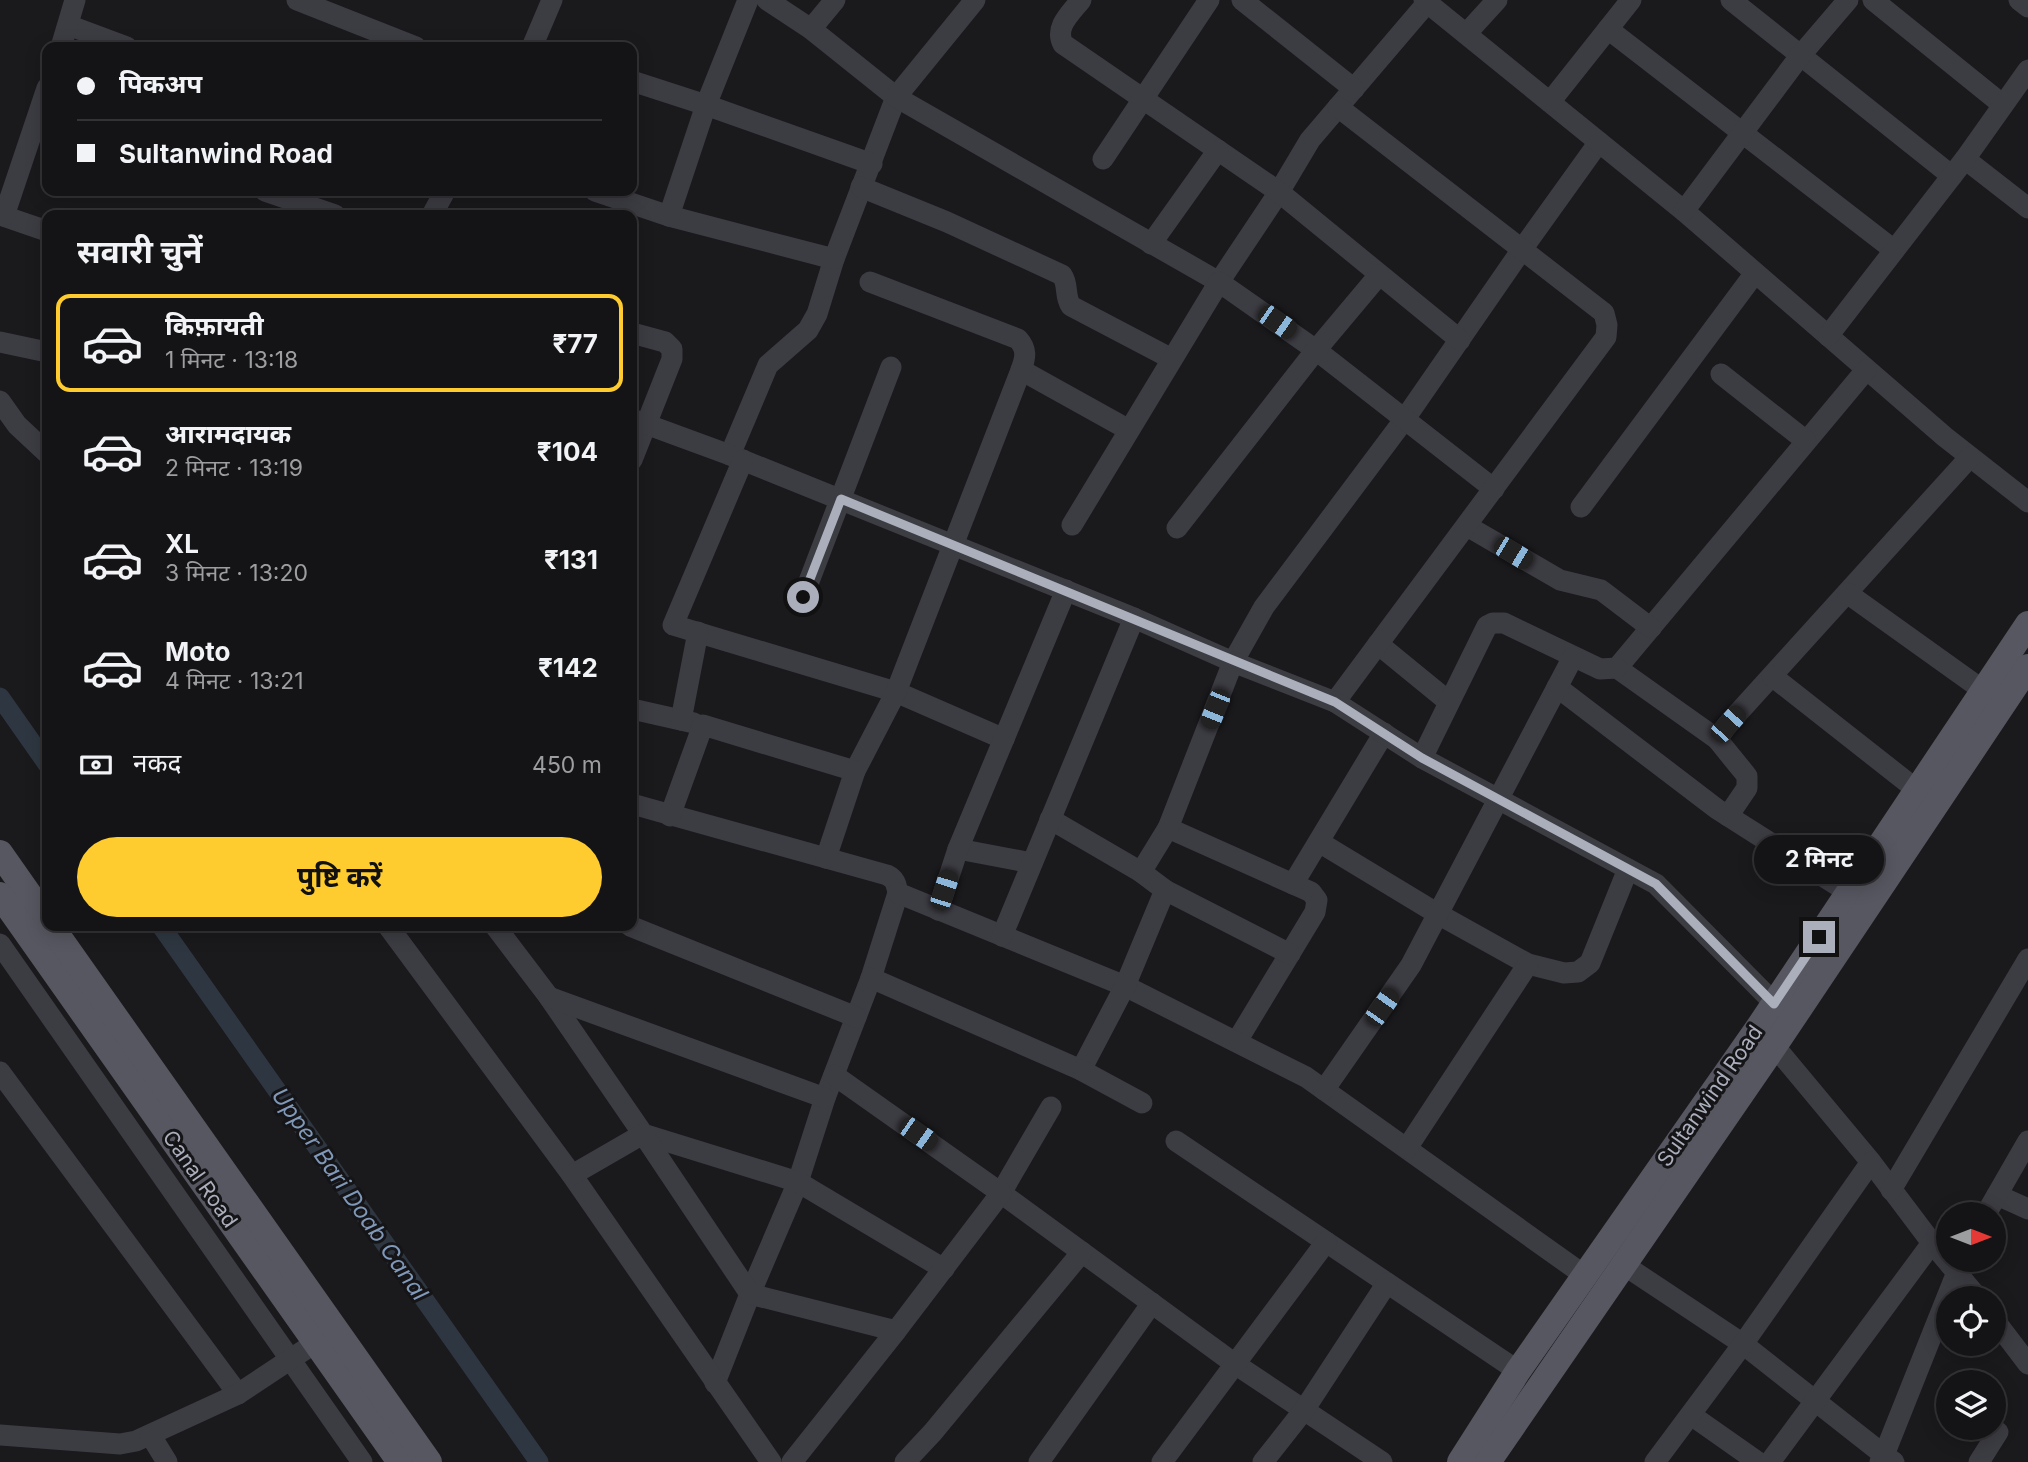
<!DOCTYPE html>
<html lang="hi">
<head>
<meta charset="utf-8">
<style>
	body { margin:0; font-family:Inter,"Noto Sans Devanagari",sans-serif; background:#1d1c1e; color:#f1f3f6; height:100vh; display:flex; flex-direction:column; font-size:26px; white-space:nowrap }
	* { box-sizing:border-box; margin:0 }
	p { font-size:23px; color:#9d9ea0 }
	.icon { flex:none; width:38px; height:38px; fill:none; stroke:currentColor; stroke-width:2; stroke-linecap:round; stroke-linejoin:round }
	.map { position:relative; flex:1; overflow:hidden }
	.drawer { position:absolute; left:42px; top:210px; width:595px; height:721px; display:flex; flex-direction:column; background:#141315; border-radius:14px; box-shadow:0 4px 18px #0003,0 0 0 2px #333234 }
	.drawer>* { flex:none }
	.top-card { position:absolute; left:42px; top:42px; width:595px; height:154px; border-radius:14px; box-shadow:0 4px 18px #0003,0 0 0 2px #333234; display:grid; align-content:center; height:154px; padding:0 35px; background:#141315 }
	.needle { width:46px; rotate:90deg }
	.controls { position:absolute; left:1936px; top:1202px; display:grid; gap:14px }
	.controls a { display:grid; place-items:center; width:70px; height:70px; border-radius:50%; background:#141315; box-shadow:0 4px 18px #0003,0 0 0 2px #333234; font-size:35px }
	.end { position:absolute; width:32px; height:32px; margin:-16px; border:9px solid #abafbc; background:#111; box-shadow:0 0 0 4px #111 }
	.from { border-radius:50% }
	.bubble { position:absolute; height:49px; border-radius:24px; background:#141315; box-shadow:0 4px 18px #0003,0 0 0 2px #333234; font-size:23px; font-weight:700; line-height:49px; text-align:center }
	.car { position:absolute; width:21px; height:42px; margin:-21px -10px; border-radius:9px; box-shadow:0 0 5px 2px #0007; background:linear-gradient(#222 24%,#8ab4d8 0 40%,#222 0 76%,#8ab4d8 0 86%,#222 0) }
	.top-card b { display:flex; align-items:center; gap:24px; height:66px; font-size:26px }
	.top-card b+b { border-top:2px solid #333234 }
	.top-card i { width:18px; height:18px; background:#f1f3f6 }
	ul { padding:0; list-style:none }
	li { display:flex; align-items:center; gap:21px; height:98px; margin:0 14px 10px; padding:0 21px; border:4px solid transparent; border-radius:14px }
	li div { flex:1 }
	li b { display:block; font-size:26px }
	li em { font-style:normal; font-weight:700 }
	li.current { border-color:#fecc2f }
	li>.icon { width:63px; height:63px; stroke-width:1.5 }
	h2 { padding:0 35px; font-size:32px; line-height:84px }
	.pay { display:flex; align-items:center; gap:18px; height:77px; padding:0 35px; font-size:26px }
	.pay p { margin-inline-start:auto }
	.primary-button { display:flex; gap:14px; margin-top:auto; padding:14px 35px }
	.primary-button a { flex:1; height:80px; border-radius:42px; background:#fecc2f; color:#111; font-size:28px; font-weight:700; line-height:80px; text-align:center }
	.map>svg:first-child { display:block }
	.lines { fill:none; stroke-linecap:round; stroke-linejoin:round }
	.canal { stroke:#2e3741; stroke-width:19 }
	.minor { stroke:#3c3c43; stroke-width:21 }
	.major { stroke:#565760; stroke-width:26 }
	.route { stroke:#abafbc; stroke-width:9 }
	.labels { text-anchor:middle; stroke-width:6; stroke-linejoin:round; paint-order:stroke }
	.street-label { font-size:21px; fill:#abafbc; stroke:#151417 }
	.water-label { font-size:23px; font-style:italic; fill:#8099b9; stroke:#151417 }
</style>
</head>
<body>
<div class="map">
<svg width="2028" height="1462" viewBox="0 0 2028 1462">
	<rect width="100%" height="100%" fill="#1a191c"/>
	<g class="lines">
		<g class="canal">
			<path d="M0,697L47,764"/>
			<path d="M161,926L539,1462"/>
		</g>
		<g class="minor">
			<path d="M297,0L416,47"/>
			<path d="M767,0L811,29L896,97L834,259L817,314L808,330L768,365L730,455L1134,618L1233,662L1264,607L1404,420L1523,248L1599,142"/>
			<path d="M975,0L896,97L1219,282L1279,192L1310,140L1427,3"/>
			<path d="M1081,0C1071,13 1054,27 1063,44L1279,192L1460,340"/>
			<path d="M1242,0L1354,89"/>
			<path d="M1424,0L1684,211L1945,437L2028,502"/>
			<path d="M1731,0L1952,176"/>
			<path d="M1873,0L2003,105"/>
			<path d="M2019,0L2028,7"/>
			<path d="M68,25L127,47"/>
			<path d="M811,29L835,0"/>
			<path d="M1608,29L1894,250"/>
			<path d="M1466,34L1497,0"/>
			<path d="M61,47L75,0"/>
			<path d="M532,47L552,0"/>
			<path d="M632,81L706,105L872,164"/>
			<path d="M1550,102L1631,0"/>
			<path d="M1103,159L1209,0"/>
			<path d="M1965,159L2028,208"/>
			<path d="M861,187L947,222L1062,275C1069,285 1064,296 1071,306L1172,359"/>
			<path d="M265,191L335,215"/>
			<path d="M595,191L669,216L834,259"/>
			<path d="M1684,211L1800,56L1848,0"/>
			<path d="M0,215L47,231"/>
			<path d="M432,215L445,191"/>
			<path d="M4,216L47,88"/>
			<path d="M669,216L706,105L748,0"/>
			<path d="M1151,244L1218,150"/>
			<path d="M632,333L665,342L672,349V359L632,460"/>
			<path d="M1828,336L1965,159L2028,70"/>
			<path d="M0,342L47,352"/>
			<path d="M1021,370L1129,430"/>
			<path d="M1866,370L1617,668L1717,739L1728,724L1970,457"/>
			<path d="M1721,374L1806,441"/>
			<path d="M0,401L17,425L47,453"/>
			<path d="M632,419L730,455"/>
			<path d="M743,460L673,625L896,692L1004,739"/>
			<path d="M1581,507L1755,273"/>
			<path d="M1072,525L1219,282L1316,350L1494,489"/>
			<path d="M1467,526L1560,580L1601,590L1651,628"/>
			<path d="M1177,528L1316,350L1379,275"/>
			<path d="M1847,593L1984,691"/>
			<path d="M803,597L891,367"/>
			<path d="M1378,644L1449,702"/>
			<path d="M1772,676L1917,790"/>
			<path d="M1557,687L1717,809L1862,901"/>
			<path d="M1335,702L1606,337L1607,325L1604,313L1338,107"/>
			<path d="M632,709L694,723"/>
			<path d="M681,720L698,632"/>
			<path d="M1717,739L1747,776V788L1728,816"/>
			<path d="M1422,758L1487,626L1493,623H1504L1600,669L1617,668"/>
			<path d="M632,804L887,875C895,879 896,883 898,893L871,978L825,1098L798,1182L750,1294L715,1383"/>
			<path d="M670,816L703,725L855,771L896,692L1021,370C1026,357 1027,349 1018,339L870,282"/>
			<path d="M1050,819L1141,872"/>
			<path d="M1168,828L1311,892L1317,900L1315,912L1237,1041"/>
			<path d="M1319,842L1438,914L1528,964L1564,973L1578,972L1590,963L1628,869"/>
			<path d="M958,849L1032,863"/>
			<path d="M826,858L855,771"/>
			<path d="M1293,884L1384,733"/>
			<path d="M1165,890L1290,954"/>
			<path d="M898,893L1125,986L1306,1077L1584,1275"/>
			<path d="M938,910L958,849L1066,590"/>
			<path d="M388,926L572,1175L771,1462"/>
			<path d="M495,926L549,997L643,1134L798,1182L944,1269"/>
			<path d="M630,926L856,1017"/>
			<path d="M1002,936L1134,618"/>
			<path d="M0,944L362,1462"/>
			<path d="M871,978L1081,1070L1125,986L1165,890L1141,872L1168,828L1233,662L1335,702L1422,758L1656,884L1785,1014"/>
			<path d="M549,997L825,1098"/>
			<path d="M1766,1036L1871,1162L1932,1243L1978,1298"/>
			<path d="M1081,1070L1142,1103"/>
			<path d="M0,1072L238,1394"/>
			<path d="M1324,1090L1411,965L1573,657"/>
			<path d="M1051,1107L1001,1193L1235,1364L1382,1462"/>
			<path d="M1176,1141L1518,1371"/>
			<path d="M1407,1148L1528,964"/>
			<path d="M572,1175L643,1134L750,1294L896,1331L1001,1193L834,1075"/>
			<path d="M1891,1190L2028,959"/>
			<path d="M1997,1195L2028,1209"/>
			<path d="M1986,1214L2028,1141"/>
			<path d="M1624,1265L1743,1344L1884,1455L1880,1462"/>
			<path d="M1993,1318L2028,1364"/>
			<path d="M1691,1415L1758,1462"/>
			<path d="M0,1435L120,1444L136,1441L238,1394L315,1343"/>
			<path d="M151,1436L167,1462"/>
			<path d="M792,1462L896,1331"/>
			<path d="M905,1462L933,1432L1082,1252"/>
			<path d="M1039,1462L1152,1303"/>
			<path d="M1162,1462L1326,1242"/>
			<path d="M1263,1462L1304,1410L1387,1283"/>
			<path d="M1655,1462L1743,1344L1871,1162"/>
			<path d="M1770,1462L1932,1243"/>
			<path d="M1894,1462L1884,1455L1961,1262"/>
			<path d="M1979,1462L1998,1432"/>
		</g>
		<g class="major">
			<path d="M0,853L47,920"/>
			<path d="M0,895L400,1462"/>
			<path d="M51,926L429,1462"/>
			<path d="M1460,1462L1518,1371L1758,1028L2028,624"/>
			<path d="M1488,1462L1775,1045L2028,667"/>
		</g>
	</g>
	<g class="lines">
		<path class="route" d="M803,597L841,499L1335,702L1422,758L1656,884L1774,1004L1819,937"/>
	</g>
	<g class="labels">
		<g class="street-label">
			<text transform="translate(1710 1096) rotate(-55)" y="7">Sultanwind Road</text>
			<text transform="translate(200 1179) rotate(55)" y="7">Canal Road</text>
		</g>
		<g class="water-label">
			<text transform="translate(350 1194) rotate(55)" y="8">Upper Bari Doab Canal</text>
		</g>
	</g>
</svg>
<div class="controls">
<a><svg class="needle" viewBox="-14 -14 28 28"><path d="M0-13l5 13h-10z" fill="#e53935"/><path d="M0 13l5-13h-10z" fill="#9d9ea0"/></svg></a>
<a><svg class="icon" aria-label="locate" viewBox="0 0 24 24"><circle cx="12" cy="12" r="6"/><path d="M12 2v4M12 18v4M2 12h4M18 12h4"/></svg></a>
<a><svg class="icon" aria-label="layers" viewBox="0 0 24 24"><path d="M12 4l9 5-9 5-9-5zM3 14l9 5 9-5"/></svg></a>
</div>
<i class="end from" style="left:803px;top:597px"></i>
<i class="end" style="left:1819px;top:937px"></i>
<div class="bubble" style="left:1754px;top:835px;width:130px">2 मिनट</div>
<i class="car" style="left:1277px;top:322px;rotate:125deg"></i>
<i class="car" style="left:1513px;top:553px;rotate:121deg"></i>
<i class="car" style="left:1215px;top:709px;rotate:202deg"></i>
<i class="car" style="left:1728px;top:724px;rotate:42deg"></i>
<i class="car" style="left:944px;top:890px;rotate:18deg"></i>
<i class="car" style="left:1382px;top:1007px;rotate:35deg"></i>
<i class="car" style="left:918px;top:1134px;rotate:125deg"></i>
<div class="top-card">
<b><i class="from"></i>पिकअप</b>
<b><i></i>Sultanwind Road</b>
</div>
<section class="drawer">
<h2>सवारी चुनें</h2>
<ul>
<li class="current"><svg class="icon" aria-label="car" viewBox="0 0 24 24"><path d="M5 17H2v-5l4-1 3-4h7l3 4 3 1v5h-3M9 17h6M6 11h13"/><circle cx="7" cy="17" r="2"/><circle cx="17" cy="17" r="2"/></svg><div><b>किफ़ायती</b><p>1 मिनट · 13:18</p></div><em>₹77</em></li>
<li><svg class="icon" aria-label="car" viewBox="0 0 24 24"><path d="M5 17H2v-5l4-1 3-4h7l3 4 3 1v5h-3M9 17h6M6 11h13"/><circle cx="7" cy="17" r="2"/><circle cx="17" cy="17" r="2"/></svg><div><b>आरामदायक</b><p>2 मिनट · 13:19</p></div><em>₹104</em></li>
<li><svg class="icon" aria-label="car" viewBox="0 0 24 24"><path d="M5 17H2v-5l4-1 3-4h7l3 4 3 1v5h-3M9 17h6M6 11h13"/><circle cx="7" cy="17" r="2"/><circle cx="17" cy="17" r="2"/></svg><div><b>XL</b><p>3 मिनट · 13:20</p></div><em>₹131</em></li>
<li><svg class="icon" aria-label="car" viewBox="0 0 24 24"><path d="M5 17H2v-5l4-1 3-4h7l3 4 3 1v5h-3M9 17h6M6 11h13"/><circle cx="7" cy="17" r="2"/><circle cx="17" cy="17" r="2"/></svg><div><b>Moto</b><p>4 मिनट · 13:21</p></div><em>₹142</em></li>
</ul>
<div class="pay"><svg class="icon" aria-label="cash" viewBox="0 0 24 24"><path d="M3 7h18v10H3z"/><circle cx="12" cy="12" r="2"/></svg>नकद<p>450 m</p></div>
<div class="primary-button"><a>पुष्टि करें</a></div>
</section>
</div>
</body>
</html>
